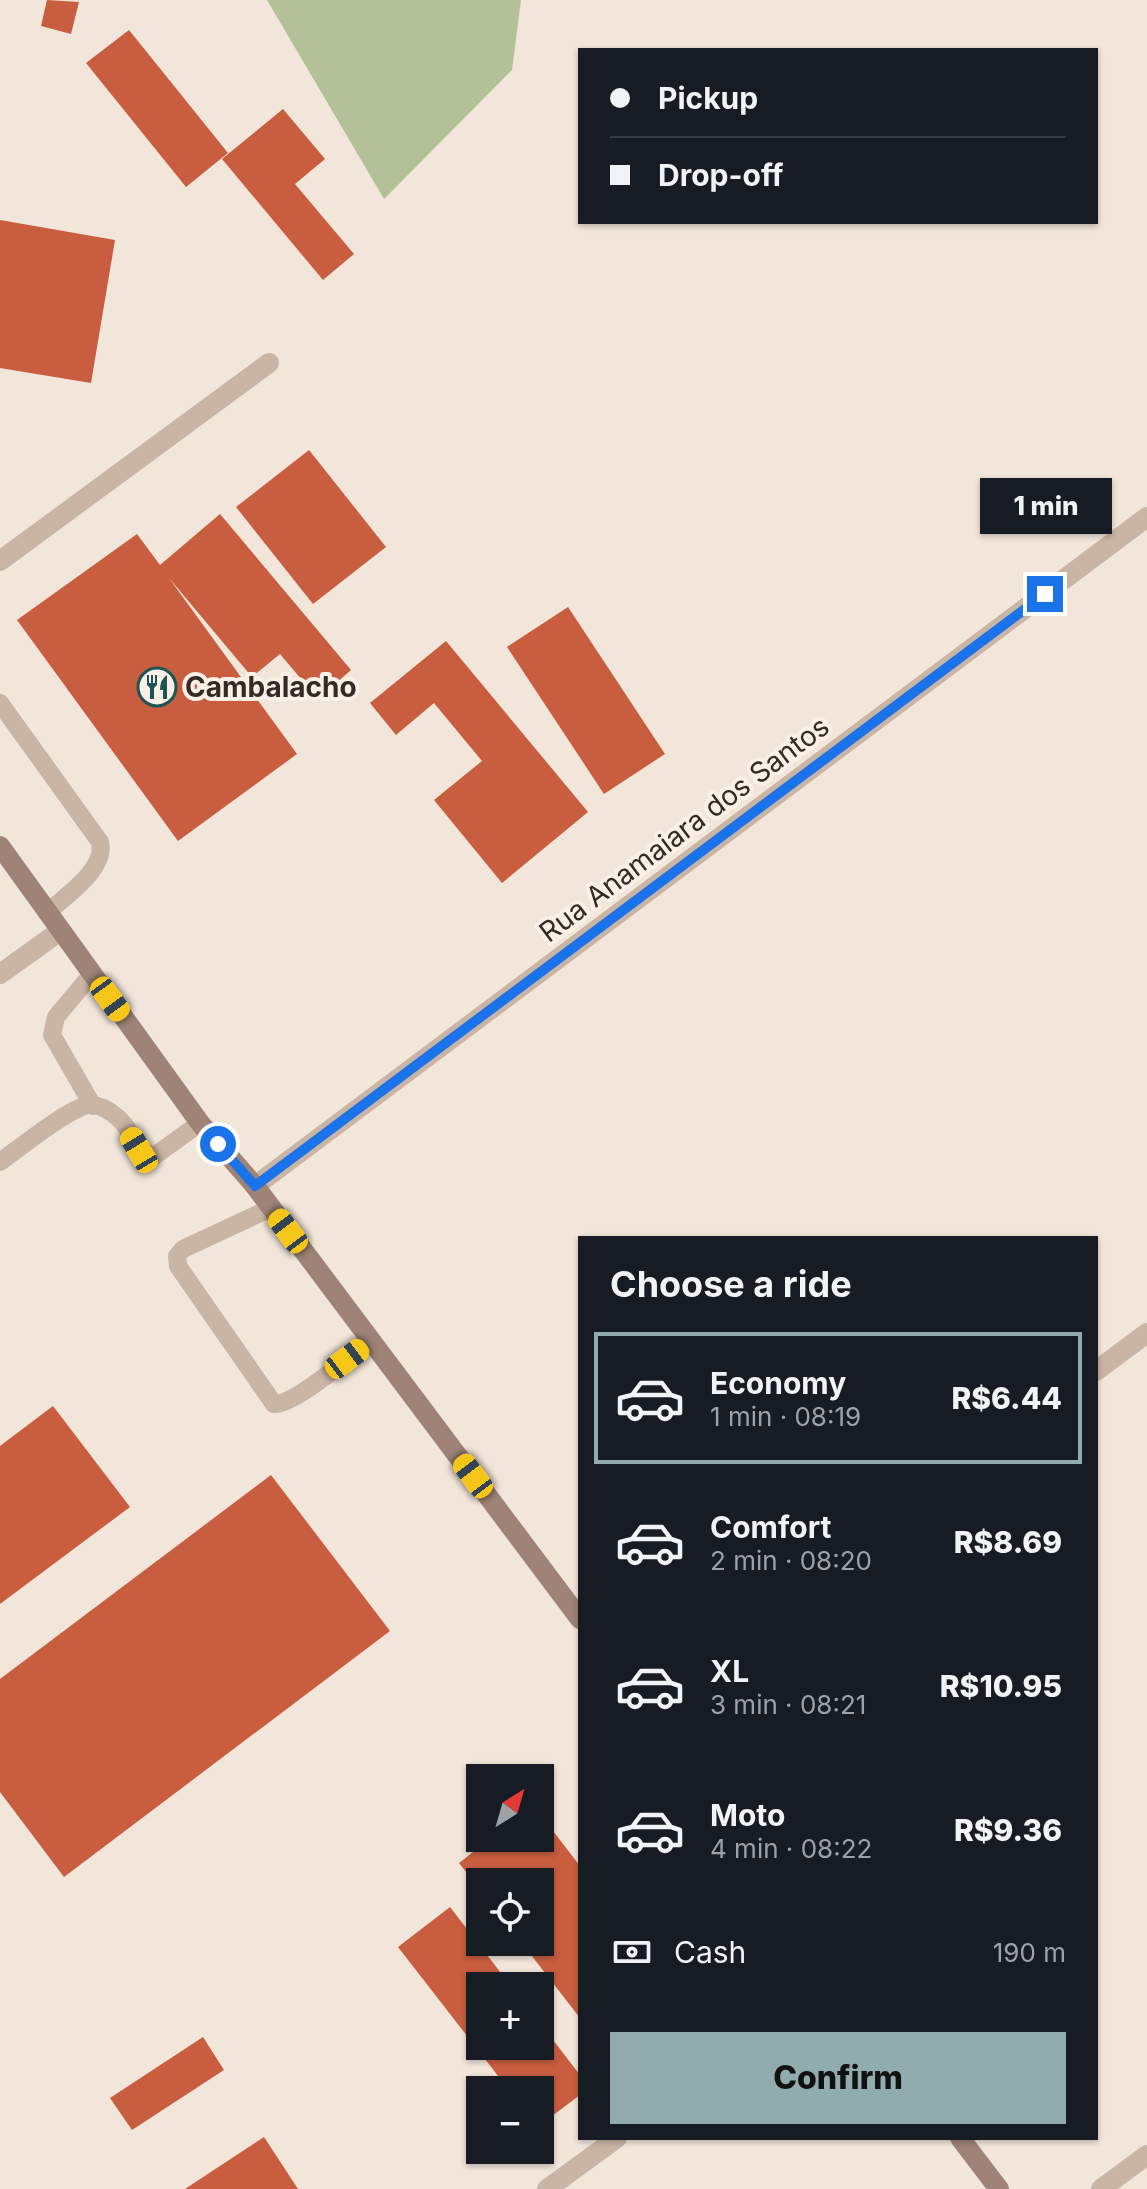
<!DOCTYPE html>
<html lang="en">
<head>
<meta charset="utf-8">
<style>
	body { margin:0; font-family:Inter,sans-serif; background:#242831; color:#f1f3f6; height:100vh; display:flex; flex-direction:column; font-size:30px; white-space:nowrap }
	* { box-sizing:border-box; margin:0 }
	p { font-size:26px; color:#9ea1a6 }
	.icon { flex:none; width:44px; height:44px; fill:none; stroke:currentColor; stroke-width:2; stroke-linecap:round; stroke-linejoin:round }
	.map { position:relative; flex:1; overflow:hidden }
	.side { position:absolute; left:578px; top:1236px; width:520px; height:904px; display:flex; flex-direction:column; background:#171b24; border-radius:0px; box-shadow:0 2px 6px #0004 }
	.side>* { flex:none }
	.guide { position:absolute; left:578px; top:48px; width:520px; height:176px; border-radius:0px; box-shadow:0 2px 6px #0004; display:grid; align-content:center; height:176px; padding:0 32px; background:#171b24 }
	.needle { width:52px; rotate:37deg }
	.tools { position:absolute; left:466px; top:1764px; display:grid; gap:16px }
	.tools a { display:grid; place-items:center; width:88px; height:88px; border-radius:0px; background:#171b24; box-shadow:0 2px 6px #0004; font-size:40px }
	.end { position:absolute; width:36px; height:36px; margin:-18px; border:10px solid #1a73e8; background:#fff; box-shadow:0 0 0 4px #fff }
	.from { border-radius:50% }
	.bubble { position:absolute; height:56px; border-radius:0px; background:#171b24; box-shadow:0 2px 6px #0004; font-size:26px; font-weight:800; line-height:56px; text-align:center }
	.car { position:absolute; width:24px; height:48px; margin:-24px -12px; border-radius:10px; box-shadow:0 0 6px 2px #0007; background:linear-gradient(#f5c518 24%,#345 0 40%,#f5c518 0 76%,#345 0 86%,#f5c518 0) }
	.guide b { display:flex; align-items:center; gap:28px; height:76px; font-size:30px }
	.guide b+b { border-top:2px solid #363941 }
	.guide i { width:20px; height:20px; background:#f1f3f6 }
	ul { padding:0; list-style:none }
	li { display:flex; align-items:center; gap:24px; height:132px; margin:0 16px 12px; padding:0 16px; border:4px solid transparent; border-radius:0px }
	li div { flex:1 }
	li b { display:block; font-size:30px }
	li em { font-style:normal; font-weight:800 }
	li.active { border-color:#91acaf }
	li>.icon { width:72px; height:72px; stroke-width:1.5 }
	h2 { padding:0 32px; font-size:36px; line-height:96px }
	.pay { display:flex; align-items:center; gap:20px; height:88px; padding:0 32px; font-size:30px }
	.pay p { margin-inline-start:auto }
	.cta { display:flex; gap:16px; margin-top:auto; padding:16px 32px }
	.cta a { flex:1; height:92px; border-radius:0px; background:#91acaf; color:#111; font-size:32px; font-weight:800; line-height:92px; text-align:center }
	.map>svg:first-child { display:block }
	.green { fill:#b4c198 }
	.building { fill:#c95d3f }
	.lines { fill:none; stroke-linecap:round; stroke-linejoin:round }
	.lane { stroke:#cab5a4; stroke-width:18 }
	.street { stroke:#cab5a4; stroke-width:20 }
	.secondary { stroke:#9e8376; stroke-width:20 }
	.route { stroke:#1a73e8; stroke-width:10 }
	.labels { text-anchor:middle; stroke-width:8; stroke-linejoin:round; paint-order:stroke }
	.poi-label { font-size:28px; font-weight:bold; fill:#352a26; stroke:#faf0e5; text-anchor:start }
	.street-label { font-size:28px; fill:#352a26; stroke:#faf0e5 }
</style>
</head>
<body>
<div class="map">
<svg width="1147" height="2189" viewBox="0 0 1147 2189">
	<rect width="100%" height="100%" fill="#f2e5d9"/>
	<path class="green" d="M267,0H521L512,70L384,199Z"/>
	<g class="building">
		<path d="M47,0L79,2L71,34L41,26Z"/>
		<path d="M129,30L228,153L186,187L86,63Z"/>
		<path d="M283,109L325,159L295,184L354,254L323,280L222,159Z"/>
		<path d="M0,220L115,240L91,383L0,368Z"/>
		<path d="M309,450L386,547L313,604L236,507Z"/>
		<path d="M220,514L351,670L318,699L280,654L252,677L169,578L297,754L178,841L17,620L137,534L160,565Z"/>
		<path d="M568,607L665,754L604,794L507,647Z"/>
		<path d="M446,641L588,812L502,883L434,800L482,761L434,703L396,735L370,703Z"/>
		<path d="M53,1406L130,1507L0,1604V1446Z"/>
		<path d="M271,1475L390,1631L64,1877L0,1792V1679Z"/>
		<path d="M540,1814L580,1866V2018L521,1942H540V1882H480V1890L459,1863L491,1838H540Z"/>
		<path d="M450,1907L511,1986H480V2046H540V2023L580,2075V2095L540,2125V2090H509L398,1947Z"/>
		<path d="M203,2037L224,2070L132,2130L110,2098Z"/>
		<path d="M264,2137L298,2189H185Z"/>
	</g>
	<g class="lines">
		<g class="lane">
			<path d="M0,703L100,842C107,869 65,896 47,913"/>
			<path d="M92,974L56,1017L52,1035L93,1106"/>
			<path d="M0,1162C18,1149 70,1107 89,1105C99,1104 110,1111 117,1117C134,1131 130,1145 153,1157L200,1123"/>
			<path d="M271,1208L183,1249L177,1256L178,1266L274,1404C295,1405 351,1355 371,1341"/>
		</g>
		<g class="street">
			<path d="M0,561L269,363"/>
			<path d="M0,974L60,931"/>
			<path d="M255,1186L1147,517"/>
			<path d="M1096,1371L1147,1333"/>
			<path d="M547,2189L617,2138"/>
			<path d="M1101,2189L1147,2155"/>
		</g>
		<g class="secondary">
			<path d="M0,846L200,1123L255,1186L580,1619"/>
			<path d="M960,2138L999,2189"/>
		</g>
	</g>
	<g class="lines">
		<path class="route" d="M218,1144L255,1186L1045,594"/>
	</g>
	<defs>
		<g id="restaurant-ring" transform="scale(2)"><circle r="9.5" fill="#faf0e5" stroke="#1b5558" stroke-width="1.5"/><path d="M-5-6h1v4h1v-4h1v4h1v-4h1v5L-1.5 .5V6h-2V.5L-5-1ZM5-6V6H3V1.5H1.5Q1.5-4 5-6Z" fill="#1b5558"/></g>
	</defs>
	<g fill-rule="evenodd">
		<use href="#restaurant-ring" x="157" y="687"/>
	</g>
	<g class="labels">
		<g class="poi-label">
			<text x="185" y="697">Cambalacho</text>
		</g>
		<g class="street-label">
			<text transform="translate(684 829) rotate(-37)" y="10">Rua Anamaiara dos Santos</text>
		</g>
	</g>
</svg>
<div class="tools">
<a><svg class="needle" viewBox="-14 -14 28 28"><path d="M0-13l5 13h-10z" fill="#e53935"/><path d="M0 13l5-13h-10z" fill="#9ea1a6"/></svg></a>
<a><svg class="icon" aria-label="locate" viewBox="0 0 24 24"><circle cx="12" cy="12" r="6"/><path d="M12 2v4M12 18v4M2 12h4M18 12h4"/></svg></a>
<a>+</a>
<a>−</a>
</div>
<i class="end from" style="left:218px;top:1144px"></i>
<i class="end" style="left:1045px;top:594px"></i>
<div class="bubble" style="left:980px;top:478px;width:132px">1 min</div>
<i class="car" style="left:110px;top:999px;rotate:144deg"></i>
<i class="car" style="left:139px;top:1150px;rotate:329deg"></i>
<i class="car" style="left:288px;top:1231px;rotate:323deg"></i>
<i class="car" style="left:347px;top:1359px;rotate:53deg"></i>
<i class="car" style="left:473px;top:1476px;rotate:323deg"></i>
<div class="guide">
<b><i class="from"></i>Pickup</b>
<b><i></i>Drop-off</b>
</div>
<section class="side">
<h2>Choose a ride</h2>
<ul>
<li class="active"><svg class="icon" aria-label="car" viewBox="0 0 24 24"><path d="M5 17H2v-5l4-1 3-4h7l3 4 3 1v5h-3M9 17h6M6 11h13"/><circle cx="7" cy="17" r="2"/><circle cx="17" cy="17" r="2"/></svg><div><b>Economy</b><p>1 min · 08:19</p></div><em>R$6.44</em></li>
<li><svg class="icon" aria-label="car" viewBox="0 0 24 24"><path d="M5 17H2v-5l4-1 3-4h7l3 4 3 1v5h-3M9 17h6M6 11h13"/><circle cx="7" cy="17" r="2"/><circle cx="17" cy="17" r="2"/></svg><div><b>Comfort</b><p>2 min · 08:20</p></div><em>R$8.69</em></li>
<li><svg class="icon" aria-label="car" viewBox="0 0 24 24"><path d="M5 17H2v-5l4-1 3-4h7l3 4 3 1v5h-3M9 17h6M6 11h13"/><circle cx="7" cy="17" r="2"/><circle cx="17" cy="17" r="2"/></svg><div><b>XL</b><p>3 min · 08:21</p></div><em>R$10.95</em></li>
<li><svg class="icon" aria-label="car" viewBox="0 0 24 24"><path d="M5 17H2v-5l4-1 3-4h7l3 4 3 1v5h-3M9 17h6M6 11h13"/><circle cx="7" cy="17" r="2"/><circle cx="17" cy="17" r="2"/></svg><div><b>Moto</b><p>4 min · 08:22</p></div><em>R$9.36</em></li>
</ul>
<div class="pay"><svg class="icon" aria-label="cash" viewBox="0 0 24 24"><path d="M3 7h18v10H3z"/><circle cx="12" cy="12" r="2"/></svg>Cash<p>190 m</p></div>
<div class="cta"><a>Confirm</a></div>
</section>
</div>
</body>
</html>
